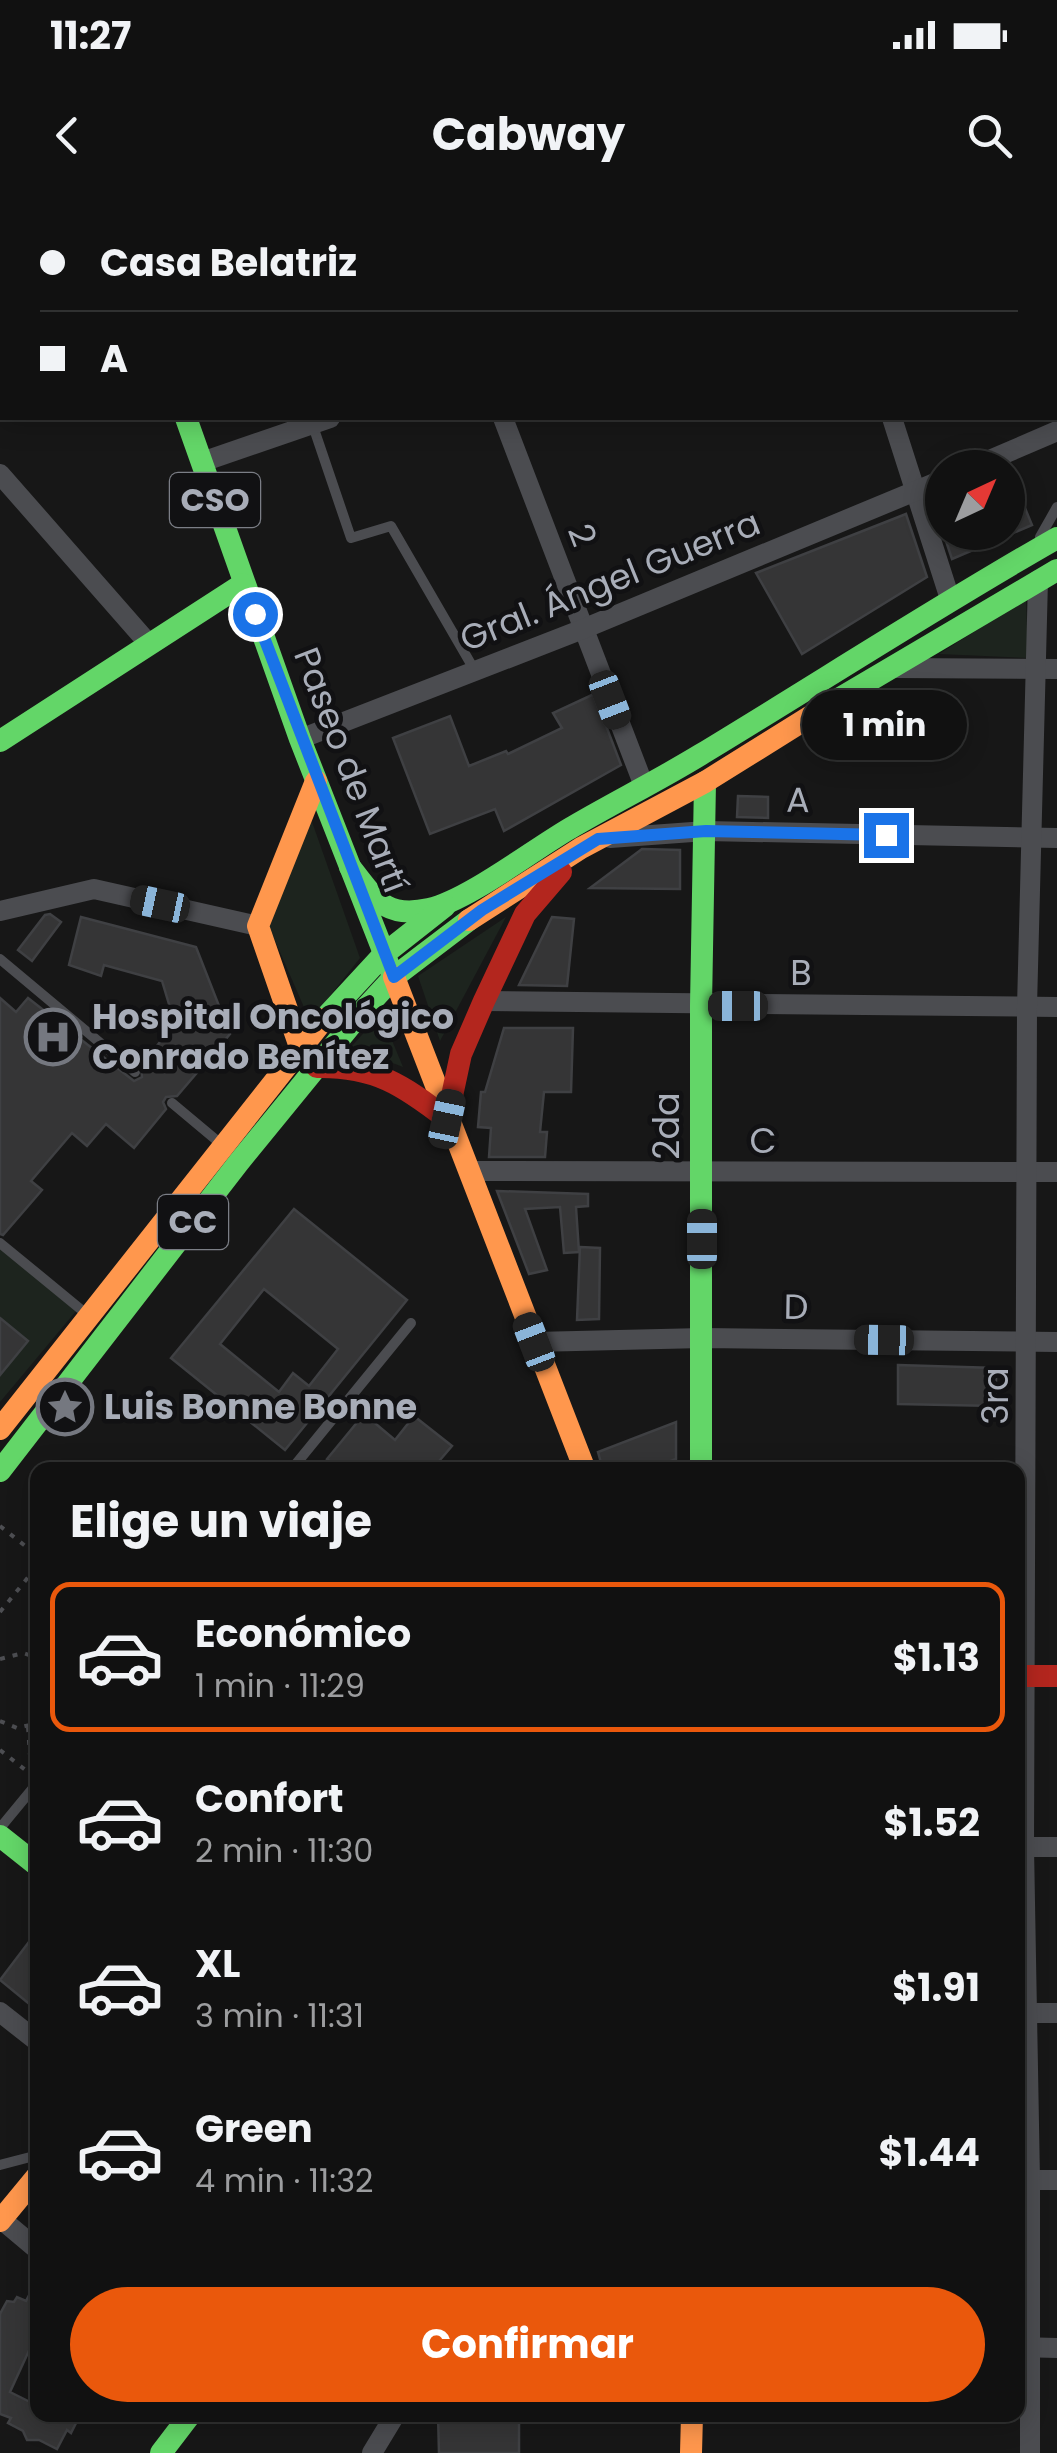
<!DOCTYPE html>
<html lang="es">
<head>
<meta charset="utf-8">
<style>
	body { margin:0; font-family:Poppins,sans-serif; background:#1a1a1a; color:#f1f3f6; height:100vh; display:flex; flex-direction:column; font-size:38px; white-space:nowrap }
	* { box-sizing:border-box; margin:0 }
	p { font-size:32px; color:#9c9d9f }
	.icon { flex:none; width:55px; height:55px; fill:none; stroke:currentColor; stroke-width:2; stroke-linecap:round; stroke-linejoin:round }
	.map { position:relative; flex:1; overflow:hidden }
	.side { position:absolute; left:30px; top:1262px; width:995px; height:960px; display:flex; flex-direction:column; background:#111; border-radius:20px; box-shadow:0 5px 25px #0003,0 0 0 2px #303131 }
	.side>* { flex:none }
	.guide { position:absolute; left:0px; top:0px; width:1058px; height:220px; box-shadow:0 5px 25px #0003,0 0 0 2px #303131; display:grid; align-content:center; height:220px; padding:0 40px; background:#111 }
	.needle { width:65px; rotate:44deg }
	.controls { position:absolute; left:925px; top:250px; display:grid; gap:20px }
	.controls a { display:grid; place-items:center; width:100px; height:100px; border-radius:50%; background:#111; box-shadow:0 5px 25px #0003,0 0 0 2px #303131; font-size:50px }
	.end { position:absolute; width:45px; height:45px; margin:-22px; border:12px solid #1a73e8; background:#fff; box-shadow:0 0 0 5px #fff }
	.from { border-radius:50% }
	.bubble { position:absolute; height:70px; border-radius:35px; background:#111; box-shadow:0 5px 25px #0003,0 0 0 2px #303131; font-size:32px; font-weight:700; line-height:70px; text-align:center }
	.car { position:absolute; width:30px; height:60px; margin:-30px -15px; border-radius:12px; box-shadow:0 0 8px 2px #0007; background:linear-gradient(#222 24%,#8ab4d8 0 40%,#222 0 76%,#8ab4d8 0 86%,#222 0) }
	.guide b { display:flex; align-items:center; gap:35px; height:95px; font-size:38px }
	.guide b+b { border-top:2px solid #303131 }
	.guide i { width:25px; height:25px; background:#f1f3f6 }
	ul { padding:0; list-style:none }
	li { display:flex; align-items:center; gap:30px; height:150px; margin:0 20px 15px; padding:0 20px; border:5px solid transparent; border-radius:20px }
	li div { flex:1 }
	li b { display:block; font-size:38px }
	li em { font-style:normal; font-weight:700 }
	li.current { border-color:#ea580c }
	li>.icon { width:90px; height:90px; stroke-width:1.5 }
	h2 { padding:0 40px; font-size:45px; line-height:120px }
	.action { display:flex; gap:20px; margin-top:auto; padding:20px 40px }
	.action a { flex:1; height:115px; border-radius:60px; background:#ea580c; color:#fff; font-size:40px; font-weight:700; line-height:115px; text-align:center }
	.status { display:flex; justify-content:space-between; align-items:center; height:70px; padding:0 50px; background:#111; direction:ltr }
	.status svg { height:28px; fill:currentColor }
	header { display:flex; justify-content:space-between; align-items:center; height:130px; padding:0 40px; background:#111; font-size:45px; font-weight:700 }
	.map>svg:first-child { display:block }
	.green { fill:#1d241e }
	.building { fill:#353536; stroke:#3f4043; stroke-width:2.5; fill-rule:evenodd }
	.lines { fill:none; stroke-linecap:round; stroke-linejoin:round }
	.path { stroke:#4d4e52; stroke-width:4; stroke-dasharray:5 8; stroke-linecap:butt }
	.lane { stroke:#4b4c50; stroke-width:10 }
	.street { stroke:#4b4c50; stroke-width:20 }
	.fast { stroke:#63d668; stroke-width:22 }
	.slow { stroke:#ff974d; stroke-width:22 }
	.jam { stroke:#b3261e; stroke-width:22 }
	.route { stroke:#1a73e8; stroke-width:12 }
	.labels { text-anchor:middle; stroke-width:9; stroke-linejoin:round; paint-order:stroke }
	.shield { fill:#111113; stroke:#7b7e86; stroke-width:2.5 }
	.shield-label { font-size:32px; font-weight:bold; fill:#a8adb8 }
	.street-label { font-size:35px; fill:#a8adb8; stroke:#111113 }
	.poi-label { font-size:35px; font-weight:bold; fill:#a8adb8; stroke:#111113; text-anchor:start }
</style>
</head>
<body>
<div class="status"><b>11:27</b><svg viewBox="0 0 49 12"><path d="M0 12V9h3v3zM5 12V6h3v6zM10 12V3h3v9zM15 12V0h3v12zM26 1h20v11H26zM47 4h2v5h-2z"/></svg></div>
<header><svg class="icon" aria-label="back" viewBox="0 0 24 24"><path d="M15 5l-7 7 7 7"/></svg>Cabway<svg class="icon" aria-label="search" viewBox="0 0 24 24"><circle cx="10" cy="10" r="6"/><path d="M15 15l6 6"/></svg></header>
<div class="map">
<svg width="1057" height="2253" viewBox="0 0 1057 2253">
	<rect width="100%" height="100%" fill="#171717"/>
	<g class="green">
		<path d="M1026,399L1028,458L939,454Z"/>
		<path d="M311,619L360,758L310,821L266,720Z"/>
		<path d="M506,717L440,841L418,776Z"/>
		<path d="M381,814L403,867L351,847Z"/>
		<path d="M0,1048L76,1111L0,1202Z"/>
	</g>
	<g class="building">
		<path d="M1008,267L1032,325L952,359L943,332H1008Z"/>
		<path d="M906,314L927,377L802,454L756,373Z"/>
		<path d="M594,494L621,565L504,631L495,609L430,634L393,538L450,516L469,566L506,551L508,554L562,528L553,513Z"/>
		<path d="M738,596L768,597V618L737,617Z"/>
		<path d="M642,649L680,650V689L590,688Z"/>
		<path d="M50,714L61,722L32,761L18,750L45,715Z"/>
		<path d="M81,717L196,747L230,834L177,896L166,897L163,902L166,909L134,948L106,924L87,946L72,933L31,981L42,990L3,1035L0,1034V798L16,812L28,798L134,881L142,877L141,865L175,824L162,781L104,765L101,776L69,765Z"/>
		<path d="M552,717L574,719L567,786L519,785Z"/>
		<path d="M504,828H573L571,892H544L540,932H547L545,957H489L491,928L478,927L481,892H485Z"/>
		<path d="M497,991L588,994V1006L576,1007L579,1052L564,1053L560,1007L525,1009L547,1070L529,1074Z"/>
		<path d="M294,1009L407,1100L285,1250L171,1158ZM264,1089L338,1149L309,1186L293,1173L279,1192L220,1144Z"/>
		<path d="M580,1047L600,1048L599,1119L577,1120Z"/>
		<path d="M0,1118L28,1141L0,1175Z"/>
		<path d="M898,1165L996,1168V1206L898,1204Z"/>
		<path d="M364,1214L395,1240L414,1216L452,1246L440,1260L452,1270H340L327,1259Z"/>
		<path d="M676,1222V1259L647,1270H603L598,1252Z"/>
		<path d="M38,1730V1811L0,1780Z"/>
		<path d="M38,2078V2131L10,2192L38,2206V2215H80L71,2233L67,2230L57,2249L39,2240H27L23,2231L8,2223L11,2218L0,2214V2114L7,2101L14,2102L17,2097L26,2101Z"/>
		<path d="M438,2215H519V2253H439Z"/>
	</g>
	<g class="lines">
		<g class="path">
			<path d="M0,1326L38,1356"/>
			<path d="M0,1412L38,1365"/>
			<path d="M0,1459L23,1453L38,1458"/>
			<path d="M0,1521L17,1528L38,1523"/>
			<path d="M28,1527L31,1570"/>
			<path d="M0,1550L28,1572"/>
		</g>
		<g class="lane">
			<path d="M312,223L351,338L391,326L475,471"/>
			<path d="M1040,337L1057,307"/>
			<path d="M0,759L135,872"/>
			<path d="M172,903L221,944"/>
			<path d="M0,1043L84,1112"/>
			<path d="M291,1270L411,1123"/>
			<path d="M0,1628L38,1582"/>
			<path d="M0,1965L38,1955"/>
		</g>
		<g class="street">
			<path d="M430,0L431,2"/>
			<path d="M826,0L827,2"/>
			<path d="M258,2L265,0"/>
			<path d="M1014,2L1022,0"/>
			<path d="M503,218L644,586"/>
			<path d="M892,218L950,399"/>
			<path d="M202,262L330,218"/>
			<path d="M971,268L1057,231"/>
			<path d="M0,274L149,444"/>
			<path d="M895,468L1057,469"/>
			<path d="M300,539L583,429L942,280"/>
			<path d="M610,638L706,631L1057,638"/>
			<path d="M0,711L94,689L258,726"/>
			<path d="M484,801L1057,807"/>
			<path d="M469,971L1057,972"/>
			<path d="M534,1142L703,1138L1057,1142"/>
			<path d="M1018,1647H1057"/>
			<path d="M0,1812L38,1842"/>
			<path d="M1018,1813H1057"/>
			<path d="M1019,1980H1057"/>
			<path d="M1,2019L38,2050"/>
			<path d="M1019,2147L1057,2148"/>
			<path d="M372,2253L395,2215"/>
			<path d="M1030,2253V1980L1024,1647L1027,807L1038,380"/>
		</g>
		<g class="fast">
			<path d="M186,218L300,539L391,771"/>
			<path d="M830,504L1057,370"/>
			<path d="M0,541L243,384"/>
			<path d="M350,667C375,698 384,719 429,709C469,700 535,648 574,626C615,602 659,580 700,555C819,483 936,407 1057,338"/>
			<path d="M324,819L384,754L445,706"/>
			<path d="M701,1270V805L705,582"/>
			<path d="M0,1271L239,962L359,815L394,777L469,720"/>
			<path d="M0,1636L38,1666"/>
			<path d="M161,2253L190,2215"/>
		</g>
		<g class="slow">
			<path d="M0,154L2,152"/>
			<path d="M469,720L581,648L705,582L830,504"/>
			<path d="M394,777L585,1270"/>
			<path d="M300,847L258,726L316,581"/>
			<path d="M0,1229L324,819"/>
			<path d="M0,2021L38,1975"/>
			<path d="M691,2253L692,2215"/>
		</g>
		<g class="jam">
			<path d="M105,0L106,2"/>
			<path d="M317,867C375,866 403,885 447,919L461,854L484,801L525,714L561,672"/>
			<path d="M1018,1476H1057"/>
		</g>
	</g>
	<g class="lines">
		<path class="route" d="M255,414L394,777L482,710L598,639L706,631L886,635"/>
	</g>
	<defs>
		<g id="hospital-ring" transform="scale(2.875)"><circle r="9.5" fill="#111113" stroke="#757880" stroke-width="1.5"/><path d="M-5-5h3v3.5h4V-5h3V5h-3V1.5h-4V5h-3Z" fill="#757880"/></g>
		<g id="sight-ring" transform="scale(2.875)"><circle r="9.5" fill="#111113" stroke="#757880" stroke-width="1.5"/><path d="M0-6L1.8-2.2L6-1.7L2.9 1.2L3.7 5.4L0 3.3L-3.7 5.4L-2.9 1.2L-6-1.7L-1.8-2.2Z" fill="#757880"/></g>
	</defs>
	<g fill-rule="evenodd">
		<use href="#hospital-ring" x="53" y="837"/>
		<use href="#sight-ring" x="65" y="1207"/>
	</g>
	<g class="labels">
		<g class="shield">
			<rect x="170" y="273" width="90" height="54" rx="8"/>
			<rect x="158" y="995" width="70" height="54" rx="8"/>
		</g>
		<g class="shield-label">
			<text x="215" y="311">CSO</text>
			<text x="193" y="1033">CC</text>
		</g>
		<g class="street-label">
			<text transform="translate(582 335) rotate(69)" y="12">2</text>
			<text transform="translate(610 381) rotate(-22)" y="12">Gral. Ángel Guerra</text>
			<text transform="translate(351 570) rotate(69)" y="12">Paseo de Martí</text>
			<text transform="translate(798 600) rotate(1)" y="12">A</text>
			<text x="801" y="785">B</text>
			<text transform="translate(667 926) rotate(-90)" y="12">2da</text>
			<text x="763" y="953">C</text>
			<text transform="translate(796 1107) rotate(1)" y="12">D</text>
			<text transform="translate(996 1196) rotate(-90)" y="12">3ra</text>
		</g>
		<g class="poi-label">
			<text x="92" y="829">Hospital Oncológico<tspan x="92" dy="40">Conrado Benítez</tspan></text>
			<text x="104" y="1219">Luis Bonne Bonne</text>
		</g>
	</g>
</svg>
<div class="controls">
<a><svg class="needle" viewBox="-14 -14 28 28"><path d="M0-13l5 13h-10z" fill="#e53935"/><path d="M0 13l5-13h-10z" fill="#9c9d9f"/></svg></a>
</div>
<i class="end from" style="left:255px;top:414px"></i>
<i class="end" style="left:886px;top:635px"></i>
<div class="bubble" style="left:802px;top:490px;width:165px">1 min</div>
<i class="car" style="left:610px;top:500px;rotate:159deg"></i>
<i class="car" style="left:160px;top:704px;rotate:282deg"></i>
<i class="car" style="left:738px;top:806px;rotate:270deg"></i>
<i class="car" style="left:447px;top:919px;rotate:12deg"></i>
<i class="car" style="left:702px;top:1039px;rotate:0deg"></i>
<i class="car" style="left:884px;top:1140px;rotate:271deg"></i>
<i class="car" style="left:534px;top:1142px;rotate:339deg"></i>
<div class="guide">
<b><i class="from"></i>Casa Belatriz</b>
<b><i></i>A</b>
</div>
<section class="side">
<h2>Elige un viaje</h2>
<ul>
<li class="current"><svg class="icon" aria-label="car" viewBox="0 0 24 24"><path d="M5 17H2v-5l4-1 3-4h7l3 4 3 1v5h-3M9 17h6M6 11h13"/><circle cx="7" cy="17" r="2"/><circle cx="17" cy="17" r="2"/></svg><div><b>Económico</b><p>1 min · 11:29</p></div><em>$1.13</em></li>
<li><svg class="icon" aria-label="car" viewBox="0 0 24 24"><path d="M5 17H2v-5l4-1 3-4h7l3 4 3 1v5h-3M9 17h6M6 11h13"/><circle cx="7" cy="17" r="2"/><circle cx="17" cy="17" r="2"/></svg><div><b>Confort</b><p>2 min · 11:30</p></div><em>$1.52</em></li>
<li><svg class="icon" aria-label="car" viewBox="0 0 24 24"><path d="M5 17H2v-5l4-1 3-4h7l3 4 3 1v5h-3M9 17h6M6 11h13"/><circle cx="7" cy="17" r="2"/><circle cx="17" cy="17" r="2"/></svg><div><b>XL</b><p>3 min · 11:31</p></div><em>$1.91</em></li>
<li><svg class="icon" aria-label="car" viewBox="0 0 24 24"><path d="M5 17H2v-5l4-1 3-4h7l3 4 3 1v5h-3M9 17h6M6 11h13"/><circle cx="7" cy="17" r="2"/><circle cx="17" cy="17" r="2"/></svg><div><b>Green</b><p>4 min · 11:32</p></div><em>$1.44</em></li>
</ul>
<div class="action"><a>Confirmar</a></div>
</section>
</div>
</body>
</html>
